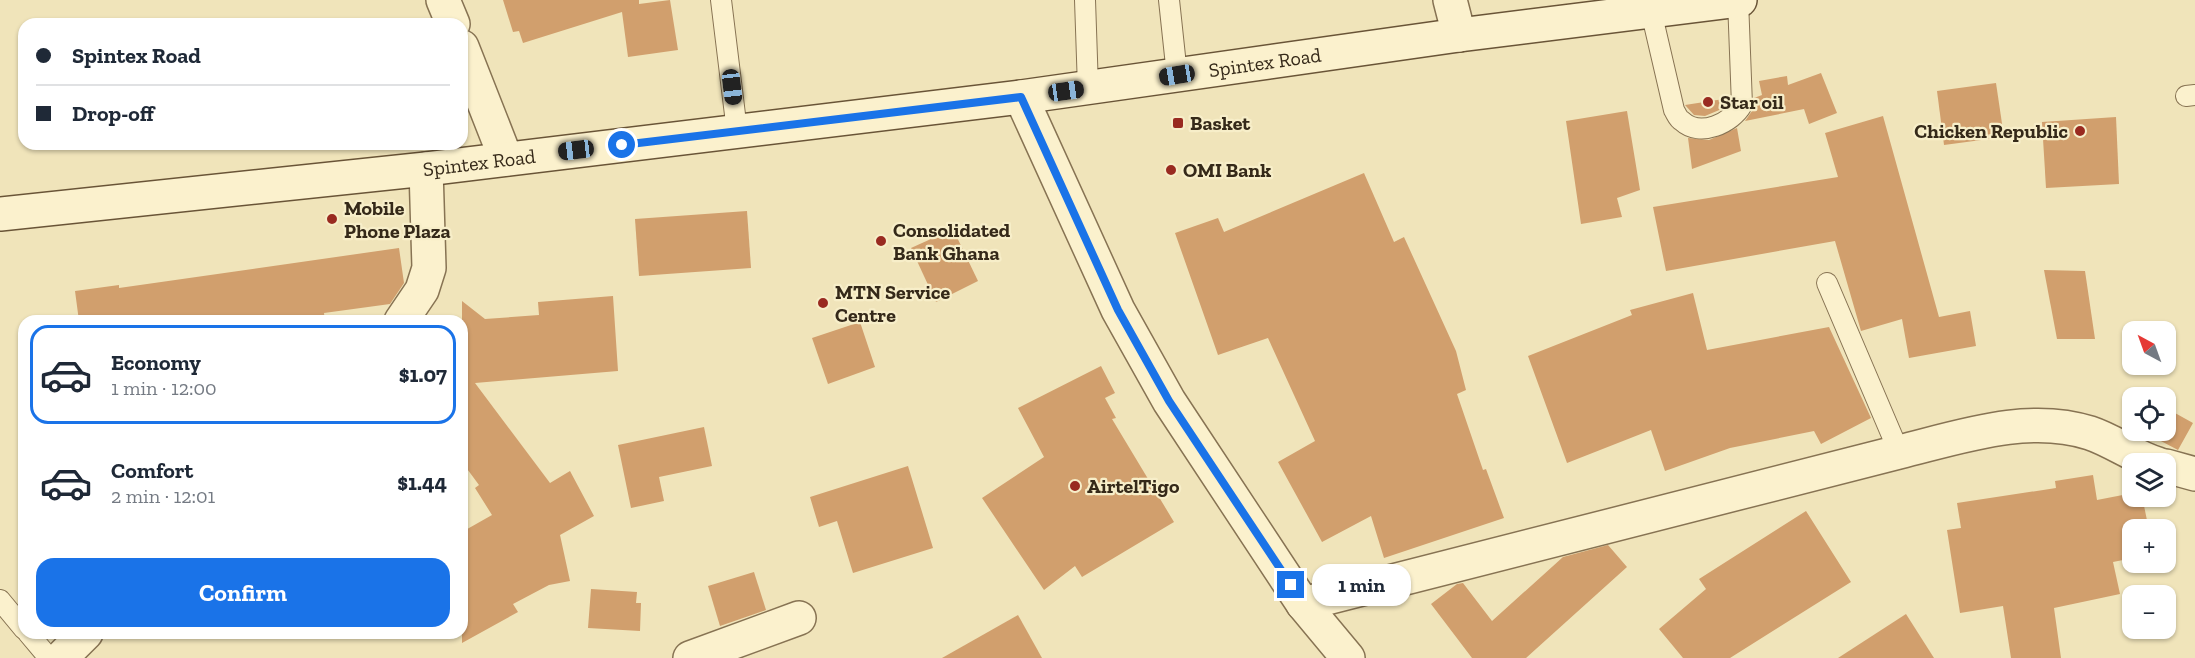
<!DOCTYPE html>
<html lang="en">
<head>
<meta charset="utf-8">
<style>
	body { margin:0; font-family:"Zilla Slab",serif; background:#f2f2f3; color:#1f2937; height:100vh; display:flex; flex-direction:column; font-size:22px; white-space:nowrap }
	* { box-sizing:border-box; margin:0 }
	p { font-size:20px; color:#747a83 }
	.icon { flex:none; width:33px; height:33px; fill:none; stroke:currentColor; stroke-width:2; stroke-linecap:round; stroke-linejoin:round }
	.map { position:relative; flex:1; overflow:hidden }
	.side { position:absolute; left:18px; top:315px; width:450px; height:324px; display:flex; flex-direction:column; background:#fff; border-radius:18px; box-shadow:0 2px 4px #0004 }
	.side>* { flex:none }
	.top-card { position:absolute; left:18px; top:18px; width:450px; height:132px; border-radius:18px; box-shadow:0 2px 4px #0004; display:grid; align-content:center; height:132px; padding:0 18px; background:#fff }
	.needle { width:39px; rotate:319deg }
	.buttons { position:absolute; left:2122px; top:321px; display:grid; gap:12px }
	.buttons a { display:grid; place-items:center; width:54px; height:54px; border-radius:12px; background:#fff; box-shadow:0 2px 4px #0004; font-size:30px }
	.end { position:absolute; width:27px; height:27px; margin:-14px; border:8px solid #1a73e8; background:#fff; box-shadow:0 0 0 3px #fff }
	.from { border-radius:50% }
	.bubble { position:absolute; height:42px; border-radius:18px; background:#fff; box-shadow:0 2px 4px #0004; font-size:20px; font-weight:800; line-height:42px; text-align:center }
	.car { position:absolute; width:18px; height:36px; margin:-18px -9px; border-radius:8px; box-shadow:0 0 4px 2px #0007; background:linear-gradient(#222 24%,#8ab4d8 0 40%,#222 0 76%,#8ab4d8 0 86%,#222 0) }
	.top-card b { display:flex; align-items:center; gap:21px; height:57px; font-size:22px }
	.top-card b+b { border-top:2px solid #e0e1e3 }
	.top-card i { width:15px; height:15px; background:#1f2937 }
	ul { padding:10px 0 0; list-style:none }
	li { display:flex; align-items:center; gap:18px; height:99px; margin:0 12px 9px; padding:0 6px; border:3px solid transparent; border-radius:18px }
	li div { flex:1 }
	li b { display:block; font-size:22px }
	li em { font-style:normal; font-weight:800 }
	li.on { border-color:#1a73e8 }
	li>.icon { width:54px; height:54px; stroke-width:1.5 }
	.primary-button { display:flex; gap:12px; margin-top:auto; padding:12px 18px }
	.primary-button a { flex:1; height:69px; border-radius:18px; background:#1a73e8; color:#fff; font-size:24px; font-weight:800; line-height:69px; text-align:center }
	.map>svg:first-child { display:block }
	.building { fill:#d19f6d }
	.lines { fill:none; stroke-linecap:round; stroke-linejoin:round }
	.service-casing { stroke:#877353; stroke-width:22 }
	.minor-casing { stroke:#877353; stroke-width:36 }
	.secondary-casing { stroke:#695437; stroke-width:36 }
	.service { stroke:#fbf1cd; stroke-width:20 }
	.minor { stroke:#fbf1cd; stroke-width:33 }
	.secondary { stroke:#fbf1cd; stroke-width:33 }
	.route { stroke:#1a73e8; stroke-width:8 }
	.poi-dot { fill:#992a20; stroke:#f7eec9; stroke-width:2 }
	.labels { text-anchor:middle; stroke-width:4.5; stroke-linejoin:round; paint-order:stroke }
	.street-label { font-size:20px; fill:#352919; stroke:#f7eec9 }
	.poi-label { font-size:20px; font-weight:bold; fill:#352919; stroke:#f7eec9; text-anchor:start }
</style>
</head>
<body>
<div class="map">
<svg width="2195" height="658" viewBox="0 0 2195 658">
	<rect width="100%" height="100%" fill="#f0e4ba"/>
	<g class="building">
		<path d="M503,0H639V4L670,0L678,50L628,57L622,12L523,43L519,31L513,32Z"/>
		<path d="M1821,73L1837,113L1809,124L1804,109L1745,121L1752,111L1754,98L1762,95L1759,81L1787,76L1788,85Z"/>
		<path d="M1996,83L2004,137L1944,145L1937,91Z"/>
		<path d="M1730,98L1724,108L1705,116L1694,115L1685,105Z"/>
		<path d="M1627,111L1640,190L1617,198L1622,217L1581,224L1566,121Z"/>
		<path d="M1883,116L1939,317L1970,311L1976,346L1909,358L1902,319L1861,331L1835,241L1666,271L1653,207L1838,177L1825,133Z"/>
		<path d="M2116,117L2119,184L2046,188L2042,122Z"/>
		<path d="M1737,128L1741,151L1692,169L1688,138L1709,140Z"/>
		<path d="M1364,173L1394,242L1404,237L1456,351L1466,390L1457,394L1483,470L1486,469L1504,518L1384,558L1371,516L1322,542L1278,462L1315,441L1268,338L1218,355L1175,233L1218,218L1224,232Z"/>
		<path d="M747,211L751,268L639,276L635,219Z"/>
		<path d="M953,229L978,281L936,302L911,248Z"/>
		<path d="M399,248L404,283L390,304L324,313L325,321H79L75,291L119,285V288Z"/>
		<path d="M2044,270L2085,271L2095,339H2057Z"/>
		<path d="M1693,293L1707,350L1829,327L1871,418L1821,444L1814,431L1730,448L1665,471L1651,430L1567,463L1528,356L1632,315L1630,310Z"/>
		<path d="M613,296L618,371L475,383L550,483L570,471L594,516L560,535L570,581L549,585L513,604L518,612L462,643V532L492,515L475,488L479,485L462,462V301L485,319L539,315L538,302Z"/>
		<path d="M860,322L875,367L828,384L812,338Z"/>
		<path d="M1101,366L1115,393L1105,398L1116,418L1112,419L1174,522L1082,577L1075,566L1044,590L982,498L1044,457L1018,408Z"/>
		<path d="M2133,400V427L2122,420Z"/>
		<path d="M2166,408L2193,423L2178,450L2140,430H2166Z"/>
		<path d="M704,427L712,466L659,477L664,501L631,508L618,445Z"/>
		<path d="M908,466L933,548L853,573L837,521L819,527L810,497Z"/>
		<path d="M2093,475L2097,500L2133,493V496H2142L2149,530H2133V558L2113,562L2120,594L2054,608L2061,658H2011L2003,606L1960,613L1947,530L1961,528L1957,503L2056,488L2055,481Z"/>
		<path d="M1806,511L1851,582L1730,658H1683L1659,629L1706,589L1699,579Z"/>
		<path d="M1608,545L1627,567L1526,658H1472L1431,604L1457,584L1463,583L1492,621L1563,557Z"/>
		<path d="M754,572L766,610L720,626L708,586Z"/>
		<path d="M591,589L637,592L636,603H641L640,631L588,628Z"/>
		<path d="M1906,614L1934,658H1838Z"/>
		<path d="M1018,615L1042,658H942Z"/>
	</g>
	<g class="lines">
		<g class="service-casing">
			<g id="service">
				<path d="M721,0L737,131"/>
				<path d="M1085,0L1088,88"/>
				<path d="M1169,0L1177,75"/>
				<path d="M1651,11L1674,110C1676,113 1678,119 1682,121C1700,138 1732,123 1742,105L1738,0"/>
				<path d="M2186,96L2195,95"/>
				<path d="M1827,283L1899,452"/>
				<path d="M0,600L24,629"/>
				<path d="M28,633L49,658"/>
			</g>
		</g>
		<g class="minor-casing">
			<g id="minor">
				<path d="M443,0L453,24"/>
				<path d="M1450,0L1459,35"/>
				<path d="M462,47L506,159"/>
				<path d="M1021,97L1118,310L1169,401L1303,604L1348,658"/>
				<path d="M401,321L422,290L429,268L426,169"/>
				<path d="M2166,466L2195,474"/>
				<path d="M1303,604L1899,452C1960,437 2028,413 2090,433C2114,441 2134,457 2158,464"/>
				<path d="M61,658L86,633"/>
				<path d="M690,658L799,618"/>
			</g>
		</g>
		<g class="secondary-casing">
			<g id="secondary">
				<path id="s1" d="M0,214L426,169L1021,97L1459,35L1740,0"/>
			</g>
		</g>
		<use href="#service" class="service"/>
		<use href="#minor" class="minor"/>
		<use href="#secondary" class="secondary"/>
	</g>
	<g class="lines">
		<path class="route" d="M622,145L1021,97L1118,310L1169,401L1291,585"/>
	</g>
	<g class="poi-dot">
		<circle cx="1708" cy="102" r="6"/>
		<rect x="1172" y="117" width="12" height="12" rx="3"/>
		<circle cx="2080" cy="131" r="6"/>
		<circle cx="1171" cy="170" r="6"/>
		<circle cx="332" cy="219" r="6"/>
		<circle cx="881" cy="241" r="6"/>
		<circle cx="823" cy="303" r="6"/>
		<circle cx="1075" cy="486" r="6"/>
	</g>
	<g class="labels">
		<g class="street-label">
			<text dy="7" stroke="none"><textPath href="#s1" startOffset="1274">Spintex Road</textPath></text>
			<text dy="7" stroke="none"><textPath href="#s1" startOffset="482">Spintex Road</textPath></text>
		</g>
		<g class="poi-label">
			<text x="1720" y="109">Star oil</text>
			<text x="1190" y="130">Basket</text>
			<text x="2068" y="138" text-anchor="end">Chicken Republic</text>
			<text x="1183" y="177">OMI Bank</text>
			<text x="344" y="215">Mobile<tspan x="344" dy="23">Phone Plaza</tspan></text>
			<text x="893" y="237">Consolidated<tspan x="893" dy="23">Bank Ghana</tspan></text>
			<text x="835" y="299">MTN Service<tspan x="835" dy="23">Centre</tspan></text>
			<text x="1087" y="493">AirtelTigo</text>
		</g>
	</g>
</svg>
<div class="buttons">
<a><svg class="needle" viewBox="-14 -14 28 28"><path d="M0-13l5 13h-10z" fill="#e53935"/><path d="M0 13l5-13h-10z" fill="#747a83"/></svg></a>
<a><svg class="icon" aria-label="locate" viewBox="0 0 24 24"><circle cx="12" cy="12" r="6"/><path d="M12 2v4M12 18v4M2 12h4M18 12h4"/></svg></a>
<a><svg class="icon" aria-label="layers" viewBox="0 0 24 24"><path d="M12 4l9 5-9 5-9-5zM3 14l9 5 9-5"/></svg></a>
<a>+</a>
<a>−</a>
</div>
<i class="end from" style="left:622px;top:145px"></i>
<i class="end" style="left:1291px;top:585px"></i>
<div class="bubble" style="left:1312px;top:564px;width:99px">1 min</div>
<i class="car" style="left:1177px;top:75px;rotate:261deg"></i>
<i class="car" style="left:732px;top:87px;rotate:173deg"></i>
<i class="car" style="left:1066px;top:91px;rotate:82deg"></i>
<i class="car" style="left:576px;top:150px;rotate:263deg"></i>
<div class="top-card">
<b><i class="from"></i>Spintex Road</b>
<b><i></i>Drop-off</b>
</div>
<section class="side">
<ul>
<li class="on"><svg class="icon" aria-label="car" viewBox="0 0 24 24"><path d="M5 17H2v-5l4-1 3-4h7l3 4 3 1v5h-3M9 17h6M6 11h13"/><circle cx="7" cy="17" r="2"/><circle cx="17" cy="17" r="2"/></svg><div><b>Economy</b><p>1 min · 12:00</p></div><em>$1.07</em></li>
<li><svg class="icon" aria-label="car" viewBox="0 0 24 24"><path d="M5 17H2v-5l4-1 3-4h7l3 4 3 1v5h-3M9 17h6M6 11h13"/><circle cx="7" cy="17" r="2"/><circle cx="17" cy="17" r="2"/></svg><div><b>Comfort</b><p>2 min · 12:01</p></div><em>$1.44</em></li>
</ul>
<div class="primary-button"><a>Confirm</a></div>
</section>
</div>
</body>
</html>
